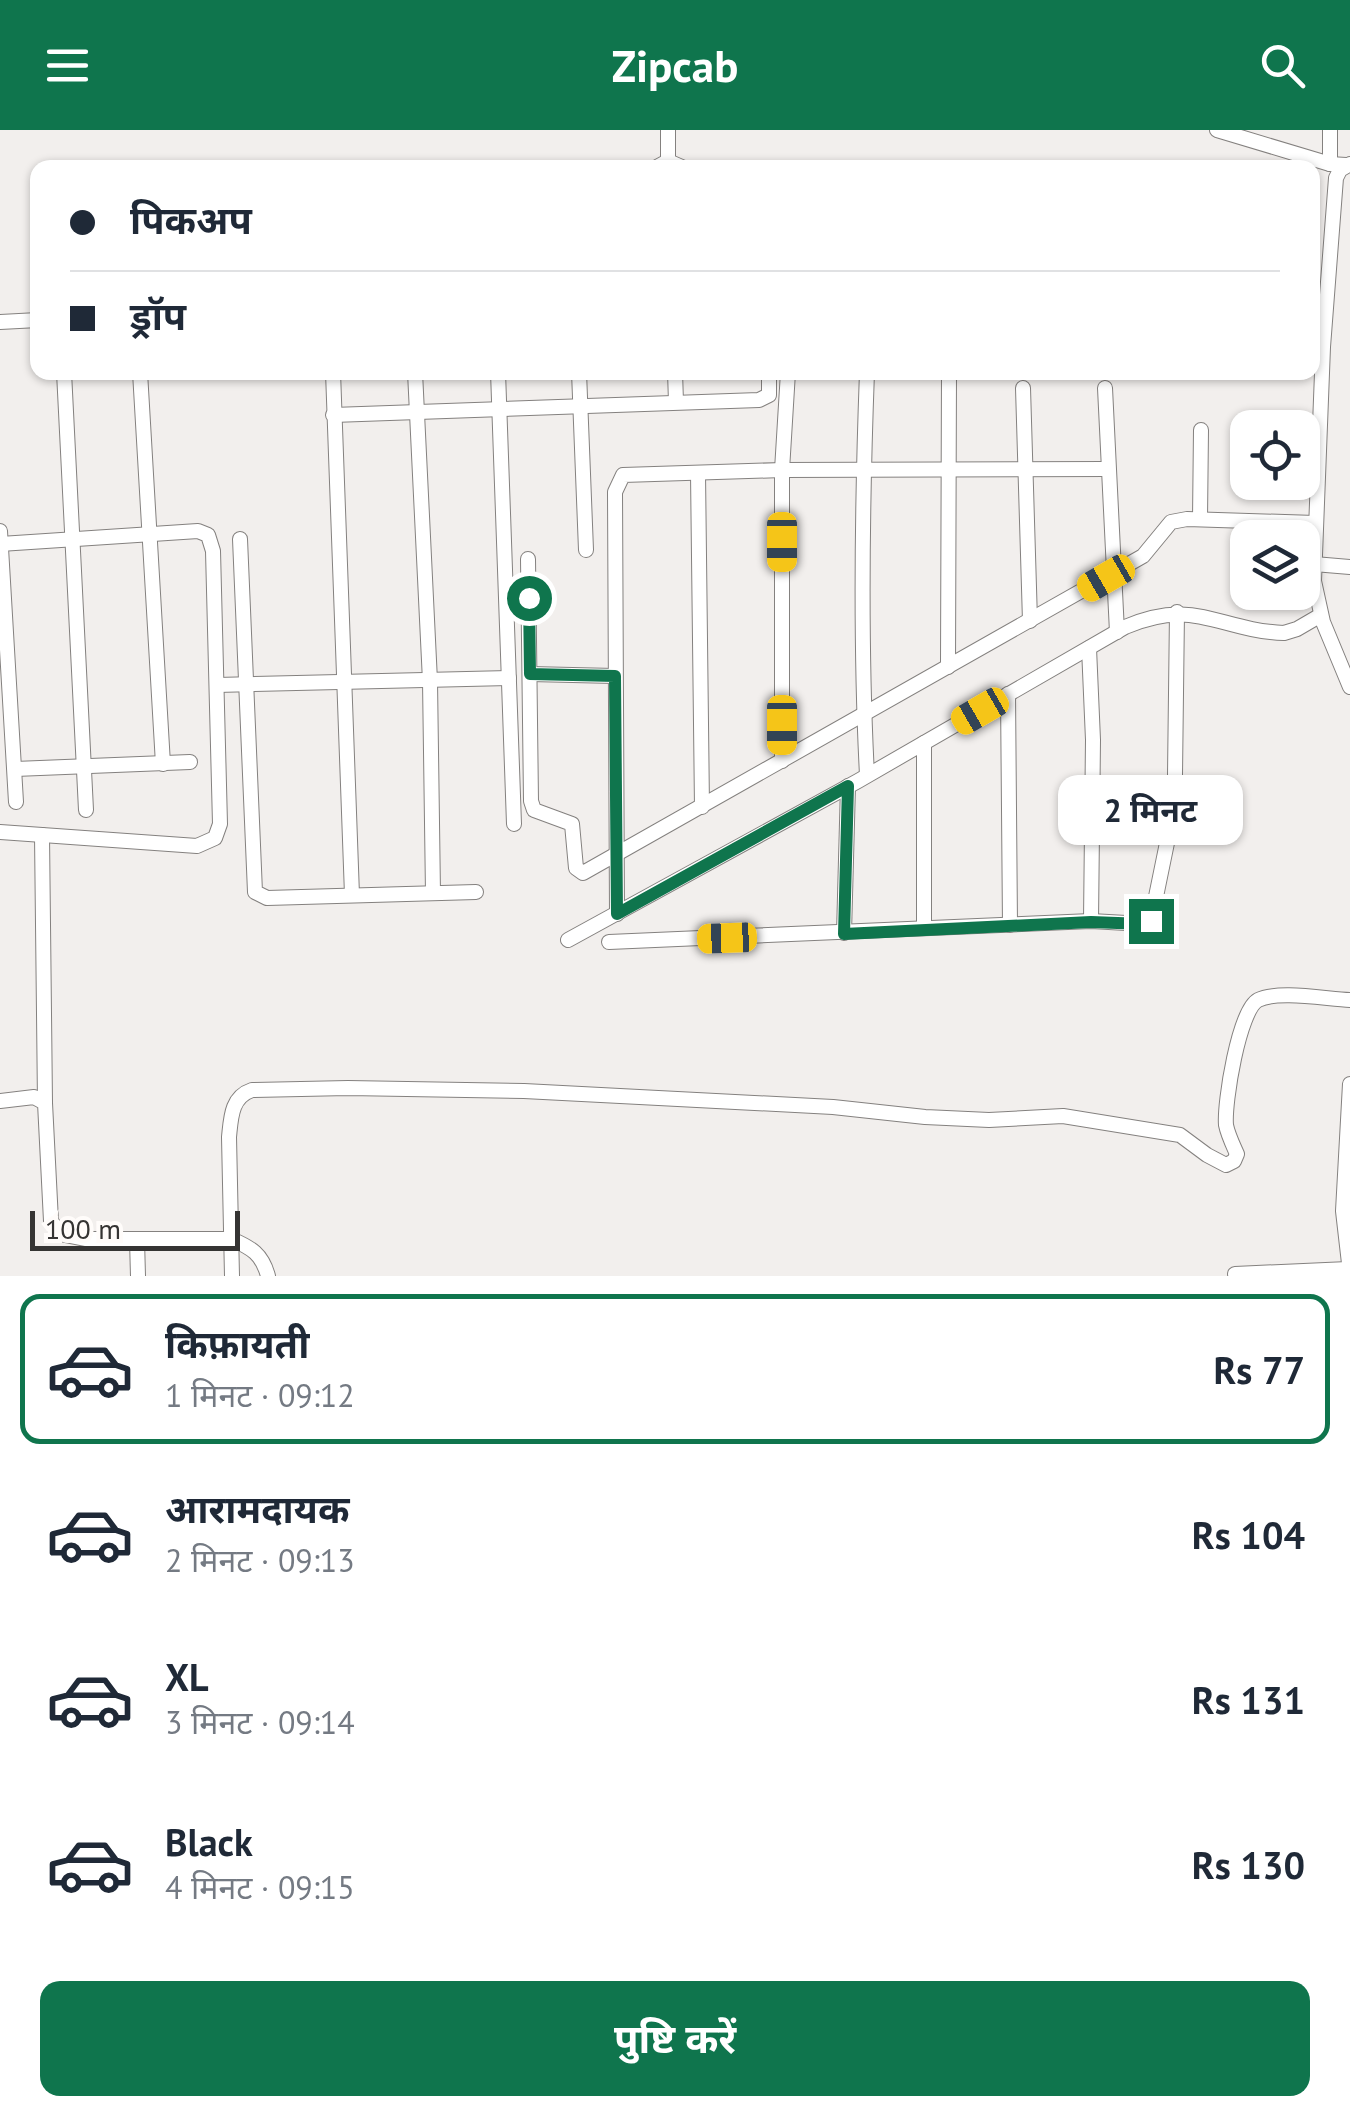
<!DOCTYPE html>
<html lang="hi">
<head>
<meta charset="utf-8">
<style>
	body { margin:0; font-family:"PT Sans","Noto Sans Devanagari",sans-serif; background:#f6f6f7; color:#1f2937; height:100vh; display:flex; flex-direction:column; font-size:38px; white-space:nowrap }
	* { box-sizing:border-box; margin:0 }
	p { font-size:32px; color:#747a83 }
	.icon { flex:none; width:55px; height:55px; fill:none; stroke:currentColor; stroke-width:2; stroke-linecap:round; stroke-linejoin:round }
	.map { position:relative; height:1146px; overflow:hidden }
	.panel { display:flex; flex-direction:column; background:#fff; flex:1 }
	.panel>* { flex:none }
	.hud { position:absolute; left:30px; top:30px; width:1290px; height:220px; border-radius:20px; box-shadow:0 2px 8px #0004; display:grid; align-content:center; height:220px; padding:0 40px; background:#fff }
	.fabs { position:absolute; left:1230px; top:280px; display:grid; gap:20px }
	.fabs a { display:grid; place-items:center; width:90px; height:90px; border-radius:20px; background:#fff; box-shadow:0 2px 8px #0004; font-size:50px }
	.scale { position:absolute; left:30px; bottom:25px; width:210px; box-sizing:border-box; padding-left:10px; border:5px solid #353433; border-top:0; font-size:28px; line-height:35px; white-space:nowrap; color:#353433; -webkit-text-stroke:8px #fffcfa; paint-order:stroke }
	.end { position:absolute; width:45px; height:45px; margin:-22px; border:12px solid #0f754d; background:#fff; box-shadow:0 0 0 5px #fff }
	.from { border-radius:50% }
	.bubble { position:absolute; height:70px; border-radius:20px; background:#fff; box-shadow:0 2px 8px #0004; font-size:32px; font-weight:700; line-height:70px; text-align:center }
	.car { position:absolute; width:30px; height:60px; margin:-30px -15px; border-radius:12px; box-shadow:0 0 8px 2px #0007; background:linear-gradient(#f5c518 24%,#345 0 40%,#f5c518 0 76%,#345 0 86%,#f5c518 0) }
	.hud b { display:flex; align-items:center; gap:35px; height:95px; font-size:38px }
	.hud b+b { border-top:2px solid #e0e1e3 }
	.hud i { width:25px; height:25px; background:#1f2937 }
	ul { padding:18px 0 0; list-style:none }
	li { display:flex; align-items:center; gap:30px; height:150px; margin:0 20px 15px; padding:0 20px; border:5px solid transparent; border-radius:20px }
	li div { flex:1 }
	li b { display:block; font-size:38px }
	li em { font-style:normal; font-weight:700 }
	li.current { border-color:#0f754d }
	li>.icon { width:90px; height:90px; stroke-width:1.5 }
	.action { display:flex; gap:20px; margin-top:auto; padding:20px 40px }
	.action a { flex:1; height:115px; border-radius:20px; background:#0f754d; color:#fff; font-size:40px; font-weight:700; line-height:115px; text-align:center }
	header { display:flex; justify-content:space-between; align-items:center; height:130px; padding:0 40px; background:#0f754d; color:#fff; font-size:45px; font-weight:700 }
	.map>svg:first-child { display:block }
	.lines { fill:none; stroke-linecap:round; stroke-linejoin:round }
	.street-casing { stroke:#84817f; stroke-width:16 }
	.street { stroke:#fff; stroke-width:14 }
	.route { stroke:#0f754d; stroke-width:12 }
</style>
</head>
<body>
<header><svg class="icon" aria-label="menu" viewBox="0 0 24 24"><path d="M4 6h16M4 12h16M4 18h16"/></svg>Zipcab<svg class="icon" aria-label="search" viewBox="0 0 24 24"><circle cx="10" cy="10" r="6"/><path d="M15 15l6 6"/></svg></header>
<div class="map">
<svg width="1350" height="1146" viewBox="0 0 1350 1146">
	<rect width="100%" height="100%" fill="#f2efed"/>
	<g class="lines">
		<g class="street-casing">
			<g id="street">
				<path d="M668,0V31"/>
				<path d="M1217,0L1330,34L1346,35"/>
				<path d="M1330,0V34"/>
				<path d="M1350,34L1340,40L1336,48L1323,217L1314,451L1323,492L1350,557"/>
				<path d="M655,38L668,31L684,38"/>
				<path d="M0,192L38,190"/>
				<path d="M64,242L86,680"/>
				<path d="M140,242L163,634"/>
				<path d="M333,242L352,765"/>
				<path d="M415,242L430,551L433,763"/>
				<path d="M498,242L514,694"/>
				<path d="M579,242L586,420"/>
				<path d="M675,242L676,272"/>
				<path d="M1023,258L1030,491"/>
				<path d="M1105,258L1117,502"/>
				<path d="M333,285L759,270L769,265V242"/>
				<path d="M698,343L702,677"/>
				<path d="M1200,389L1201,300"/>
				<path d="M0,401L16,672"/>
				<path d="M240,409L255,762L267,768L476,762"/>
				<path d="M0,414L198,401L208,405L213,421L220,694L215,708L197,716L0,702"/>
				<path d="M528,429L531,671L534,680L572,694L576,738L583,743L1143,426L1171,392L1187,389L1315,393"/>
				<path d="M1314,434L1350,437"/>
				<path d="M1089,518L1093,610L1091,791"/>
				<path d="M948,537L949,242"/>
				<path d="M530,544L615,546"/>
				<path d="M217,555L509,548"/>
				<path d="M1008,564L1010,795"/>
				<path d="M924,613V798"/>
				<path d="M782,631V340L788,242"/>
				<path d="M15,639L190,632"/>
				<path d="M867,645C860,512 862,376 867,242"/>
				<path d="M42,705L45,973"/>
				<path d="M617,784L615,362L623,345L782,340L1107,339"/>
				<path d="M844,803L848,656"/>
				<path d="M568,810L858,651L1125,497C1195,467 1217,500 1284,503L1297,499L1321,485"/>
				<path d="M609,812L1091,791L1144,794L1151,791L1168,708L1175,645L1177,482"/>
				<path d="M1350,954L1343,1081L1350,1142"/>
				<path d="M0,971L34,967L45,973L51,1091L60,1104L85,1109H231C252,1118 262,1124 268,1146"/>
				<path d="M137,1110L138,1146"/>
				<path d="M1235,1144L1348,1139"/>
				<path d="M232,1146L229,1007C231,988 231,967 252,960L348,958L524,961L833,977L925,987L989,990L1063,986L1180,1005L1207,1025L1226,1035L1234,1031L1237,1024C1233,1015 1228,1005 1226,995C1224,973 1239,880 1258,870C1278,860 1326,869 1350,870"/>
			</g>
		</g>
		<use href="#street" class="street"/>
	</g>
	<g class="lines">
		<path class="route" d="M529,468L530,544L615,546L617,784L848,656L844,804L1091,792L1144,794L1151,791"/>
	</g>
</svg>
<div class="fabs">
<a><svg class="icon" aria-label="locate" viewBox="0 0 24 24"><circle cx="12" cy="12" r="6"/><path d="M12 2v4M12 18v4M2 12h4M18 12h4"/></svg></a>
<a><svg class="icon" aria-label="layers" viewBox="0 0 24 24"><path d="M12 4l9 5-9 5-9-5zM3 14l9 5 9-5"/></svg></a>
</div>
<div class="scale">100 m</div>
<i class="end from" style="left:529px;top:468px"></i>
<i class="end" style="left:1151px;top:791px"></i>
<div class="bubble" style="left:1058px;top:645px;width:185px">2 मिनट</div>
<i class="car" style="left:782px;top:412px;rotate:180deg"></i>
<i class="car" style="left:1106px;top:448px;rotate:240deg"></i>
<i class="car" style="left:980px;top:581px;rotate:240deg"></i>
<i class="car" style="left:782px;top:595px;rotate:180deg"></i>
<i class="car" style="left:727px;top:808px;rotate:268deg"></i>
<div class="hud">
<b><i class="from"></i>पिकअप</b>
<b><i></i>ड्रॉप</b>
</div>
</div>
<section class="panel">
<ul>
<li class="current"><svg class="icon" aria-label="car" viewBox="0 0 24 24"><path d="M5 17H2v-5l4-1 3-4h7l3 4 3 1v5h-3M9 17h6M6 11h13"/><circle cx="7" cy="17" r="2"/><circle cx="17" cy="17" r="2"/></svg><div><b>किफ़ायती</b><p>1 मिनट · 09:12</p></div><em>Rs 77</em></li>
<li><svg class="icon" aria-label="car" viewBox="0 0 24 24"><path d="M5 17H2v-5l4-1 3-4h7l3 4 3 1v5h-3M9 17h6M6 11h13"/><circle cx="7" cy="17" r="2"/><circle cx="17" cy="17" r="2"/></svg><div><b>आरामदायक</b><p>2 मिनट · 09:13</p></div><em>Rs 104</em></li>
<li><svg class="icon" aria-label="car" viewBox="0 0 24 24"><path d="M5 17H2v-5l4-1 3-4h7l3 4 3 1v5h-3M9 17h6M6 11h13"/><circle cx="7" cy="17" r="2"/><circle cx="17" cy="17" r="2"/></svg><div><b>XL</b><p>3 मिनट · 09:14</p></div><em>Rs 131</em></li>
<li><svg class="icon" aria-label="car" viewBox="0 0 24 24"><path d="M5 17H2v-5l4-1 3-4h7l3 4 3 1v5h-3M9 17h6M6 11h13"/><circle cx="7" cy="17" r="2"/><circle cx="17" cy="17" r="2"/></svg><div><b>Black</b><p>4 मिनट · 09:15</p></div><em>Rs 130</em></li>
</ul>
<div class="action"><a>पुष्टि करें</a></div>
</section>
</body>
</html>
